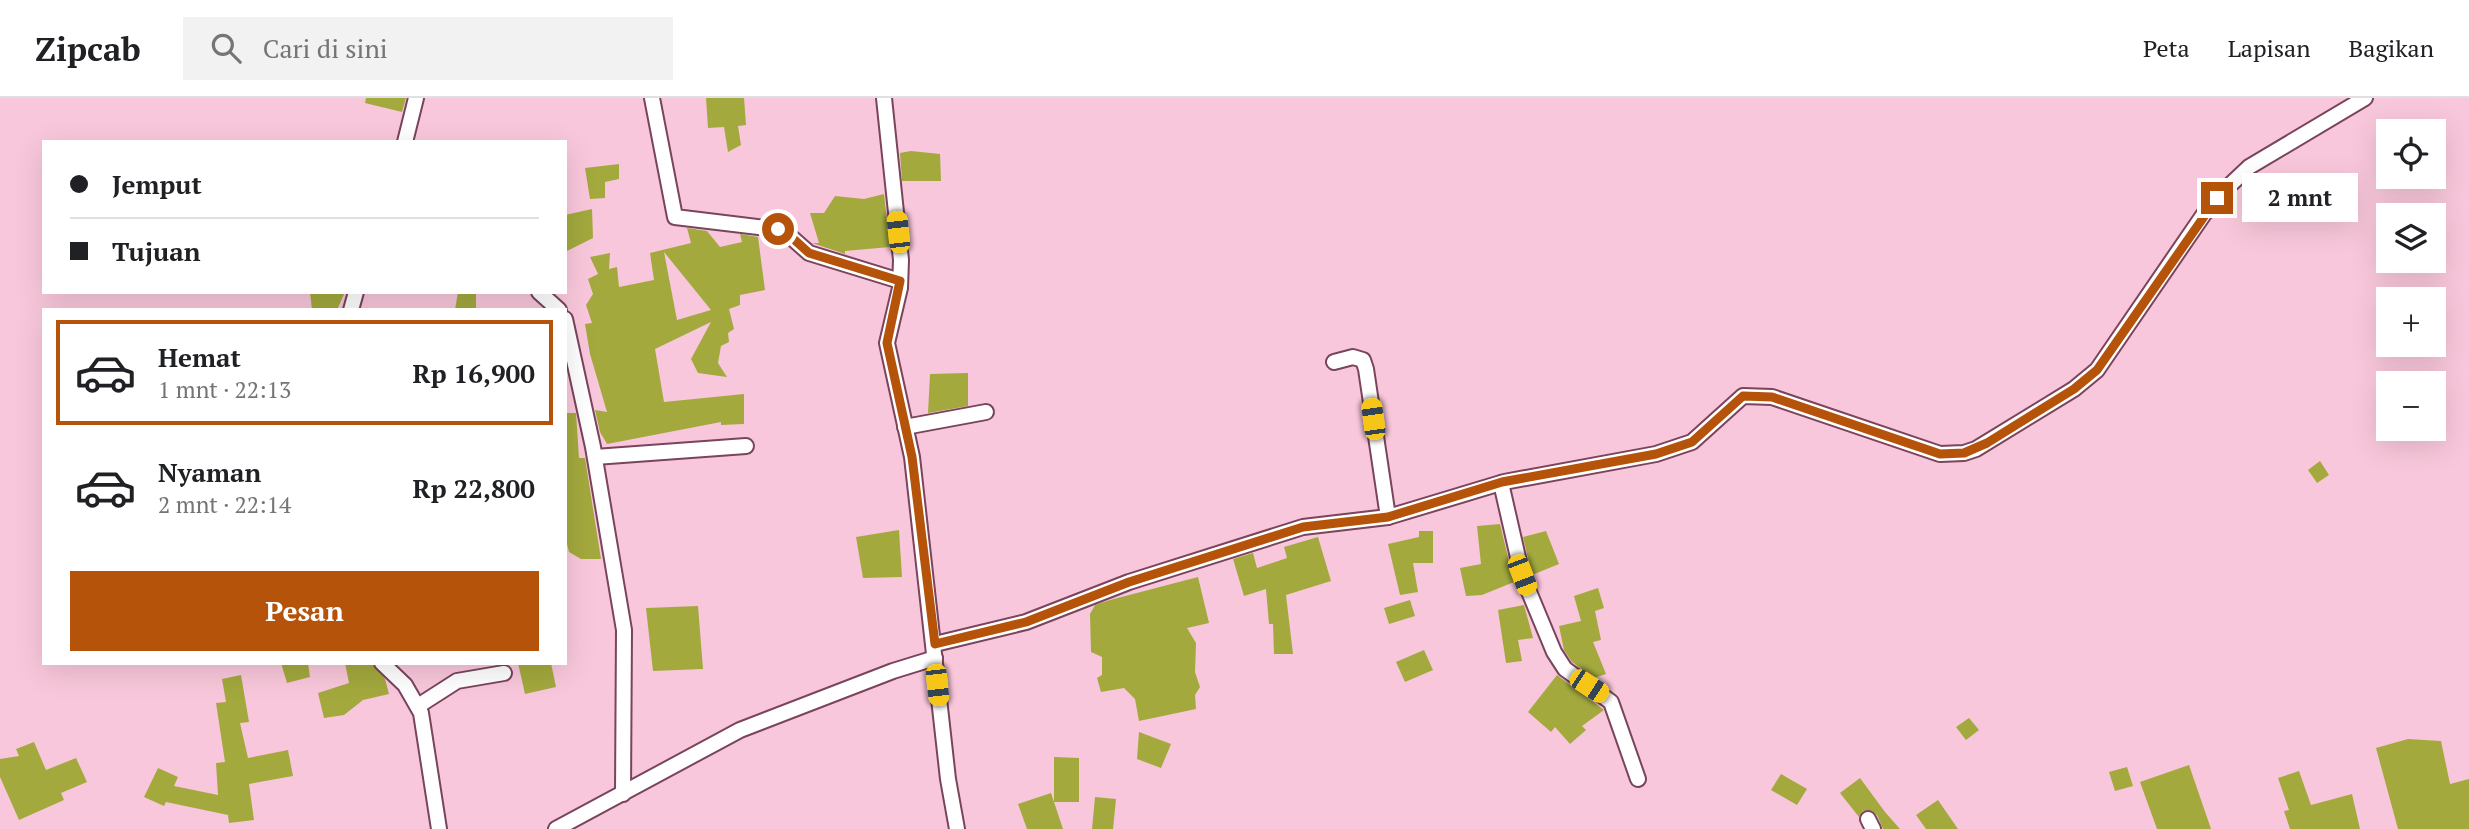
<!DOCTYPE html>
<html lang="id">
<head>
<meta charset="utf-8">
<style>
	body { margin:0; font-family:"PT Serif",serif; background:#f2f2f2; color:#202124; height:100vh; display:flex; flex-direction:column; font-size:26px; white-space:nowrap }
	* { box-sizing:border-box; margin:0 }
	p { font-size:23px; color:#757577 }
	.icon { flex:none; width:38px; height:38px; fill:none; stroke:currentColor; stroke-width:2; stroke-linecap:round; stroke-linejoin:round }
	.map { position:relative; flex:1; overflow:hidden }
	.side { position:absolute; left:42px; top:210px; width:525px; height:357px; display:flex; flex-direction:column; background:#fff; border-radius:0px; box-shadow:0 7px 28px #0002 }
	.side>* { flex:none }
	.guide { position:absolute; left:42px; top:42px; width:525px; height:154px; border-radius:0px; box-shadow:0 7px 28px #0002; display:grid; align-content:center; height:154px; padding:0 28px; background:#fff }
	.buttons { position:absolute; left:2376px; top:21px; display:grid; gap:14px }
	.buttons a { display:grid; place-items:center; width:70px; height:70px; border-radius:0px; background:#fff; box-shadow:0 7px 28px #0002; font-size:35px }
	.end { position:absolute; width:32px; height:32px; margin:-16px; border:9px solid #b45309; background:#fff; box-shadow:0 0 0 4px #fff }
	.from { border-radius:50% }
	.bubble { position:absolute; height:49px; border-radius:0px; background:#fff; box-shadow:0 7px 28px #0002; font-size:23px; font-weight:800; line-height:49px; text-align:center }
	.car { position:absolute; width:21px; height:42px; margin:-21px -10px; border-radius:9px; box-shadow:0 0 5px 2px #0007; background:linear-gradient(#f5c518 24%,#345 0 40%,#f5c518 0 76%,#345 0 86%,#f5c518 0) }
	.guide b { display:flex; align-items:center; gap:24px; height:66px; font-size:26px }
	.guide b+b { border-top:2px solid #e0e0e0 }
	.guide i { width:18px; height:18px; background:#202124 }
	ul { padding:12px 0 0; list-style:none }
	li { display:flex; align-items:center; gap:21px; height:105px; margin:0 14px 10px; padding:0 14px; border:4px solid transparent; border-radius:0px }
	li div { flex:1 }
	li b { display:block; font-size:26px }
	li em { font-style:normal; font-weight:800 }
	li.selected { border-color:#b45309 }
	li>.icon { width:63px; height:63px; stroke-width:1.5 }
	.primary-button { display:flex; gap:14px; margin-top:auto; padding:14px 28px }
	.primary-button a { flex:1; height:80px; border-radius:0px; background:#b45309; color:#fff; font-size:28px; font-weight:800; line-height:80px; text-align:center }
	header { display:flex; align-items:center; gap:42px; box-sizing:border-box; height:98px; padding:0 35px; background:#fff; border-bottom:2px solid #e0e0e0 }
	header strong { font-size:33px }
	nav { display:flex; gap:38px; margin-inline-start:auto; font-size:24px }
	.search { width:490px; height:63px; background:#f2f2f2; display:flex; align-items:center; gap:18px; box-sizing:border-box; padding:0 24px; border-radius:0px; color:#757577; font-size:26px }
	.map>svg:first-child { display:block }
	.building { fill:#a3a93d; fill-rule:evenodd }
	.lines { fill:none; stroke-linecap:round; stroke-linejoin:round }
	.minor-casing { stroke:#79445c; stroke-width:18 }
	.minor { stroke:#fff; stroke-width:14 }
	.route { stroke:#b45309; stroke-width:9 }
</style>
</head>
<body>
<header>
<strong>Zipcab</strong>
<div class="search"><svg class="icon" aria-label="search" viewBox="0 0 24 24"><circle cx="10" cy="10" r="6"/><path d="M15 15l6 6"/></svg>Cari di sini</div>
<nav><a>Peta</a><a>Lapisan</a><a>Bagikan</a></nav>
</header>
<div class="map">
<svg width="2469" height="731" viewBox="0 0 2469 731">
	<rect width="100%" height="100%" fill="#f9c7db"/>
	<g class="building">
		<path d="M366,0H406L402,14L365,5Z"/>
		<path d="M706,0H744L746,27L738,28L741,47L728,54L724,29L708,30Z"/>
		<path d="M911,53L940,56L941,83H902L900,55Z"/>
		<path d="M619,66V81L605,84V100L590,101L585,70Z"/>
		<path d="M884,96L890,149L845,153V156L812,145H819L810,115H824L835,98L864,101Z"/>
		<path d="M592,111L593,140L565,154V117Z"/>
		<path d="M687,130L707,133L720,149L742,144L740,136L758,139L765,192L740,197V207L729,211L734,231L728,235L729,244L721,248L718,265L727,279L698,275L691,261L711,224L655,251L664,304L744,296V326L721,327V324L607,346L600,334L595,312L607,314L590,256L585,226L592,225L586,207L593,196L588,181L598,176L590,159L610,155L609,171L617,169L619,189L654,182L650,155L691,145ZM664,154L711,212L677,222Z"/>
		<path d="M310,194H345L337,212H312Z"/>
		<path d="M458,194H476V212H455Z"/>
		<path d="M968,275V308L928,315L930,276Z"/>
		<path d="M565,315H576L579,360H585L601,461H581L569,454L565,438Z"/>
		<path d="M2320,363L2329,377L2317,385L2308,372Z"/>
		<path d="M1500,426L1514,484L1482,497L1466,498L1460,470L1481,466L1477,428Z"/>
		<path d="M899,432L902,479L863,480L856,439Z"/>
		<path d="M1419,433H1433V465H1413L1418,494L1400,497L1388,446L1419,439Z"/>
		<path d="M1546,433L1559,466L1532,477L1523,439Z"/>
		<path d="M1318,439L1331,483L1286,497L1293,556H1274L1273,526H1269L1266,491L1244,498L1233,461L1253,455L1257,470L1287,460L1284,449Z"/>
		<path d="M1198,479L1209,525L1187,530L1196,545L1195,574L1200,589L1195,597L1196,611L1139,623L1135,601L1124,590L1101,594L1097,580L1102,577V559L1091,554L1090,516L1095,507L1110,502Z"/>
		<path d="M1598,490L1604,510L1595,513L1601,542L1593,544L1606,576L1594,580L1572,564L1564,552L1559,528L1581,523L1574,498Z"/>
		<path d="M1410,502L1415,518L1389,526L1384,510Z"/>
		<path d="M1524,507L1533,540L1518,542L1522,563L1506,565L1498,512Z"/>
		<path d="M698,508L703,571L653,573L646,510Z"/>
		<path d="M1424,552L1433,572L1405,584L1396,564Z"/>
		<path d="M281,565H308L310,579L287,585Z"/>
		<path d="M345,565H373L385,581L389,596L363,602L344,617L324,620L318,595L349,585Z"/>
		<path d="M518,565H551L556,589L525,596Z"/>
		<path d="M241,577L249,624L240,625L248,660L288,652L293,678L249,686L254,722L229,725L228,717L166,704L164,708L144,699L158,670L178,679L174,688L218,697L216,665L225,664L216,605L226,604L222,581Z"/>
		<path d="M1557,577L1604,612L1582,628L1586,632L1570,646L1555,629L1551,634L1528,614Z"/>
		<path d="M1969,620L1979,632L1966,642L1956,629Z"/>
		<path d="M1139,634L1171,646L1161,670L1137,661Z"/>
		<path d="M2408,641L2441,643L2450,686L2469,681V731H2398L2376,650Z"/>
		<path d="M34,644L46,672L76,660L87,684L61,695L64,702L19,722L0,679V661L19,658L16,651Z"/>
		<path d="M1054,659L1079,660V704H1054Z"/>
		<path d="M2189,667L2211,731H2157L2140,684Z"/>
		<path d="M2127,669L2133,688L2115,693L2109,674Z"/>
		<path d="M2299,673L2311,707L2352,696L2360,731H2290L2284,713L2289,712L2278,680Z"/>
		<path d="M1781,676L1807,691L1797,707L1771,692Z"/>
		<path d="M1860,680L1885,714L1900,731H1883L1877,717L1869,712L1863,713L1859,719L1840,695Z"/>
		<path d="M1051,695L1063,731H1027L1018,706Z"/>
		<path d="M1095,699L1116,701L1113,731H1092Z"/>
		<path d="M1938,702L1958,731H1926L1916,717Z"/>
	</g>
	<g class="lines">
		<g class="minor-casing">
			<g id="minor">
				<path d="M652,0L675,119L783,132L809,155L900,183"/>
				<path d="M884,0L901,162L900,190L887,245L912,359L948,681L957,731"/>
				<path d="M405,44L416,0"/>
				<path d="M539,194L559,212"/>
				<path d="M351,212L356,194"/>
				<path d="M565,221L593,349L624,532L623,696"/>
				<path d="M1334,264L1353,259L1363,262L1366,271L1388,419"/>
				<path d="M905,329L986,314"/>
				<path d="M595,359L746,348"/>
				<path d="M1501,385L1522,477L1554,554L1565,571L1611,604L1638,681"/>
				<path d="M935,546L1026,524L1129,484L1303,429L1388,419L1504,384L1656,356L1692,344L1743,298L1772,299L1940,356L1964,355L1976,351L2074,291L2097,272L2204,116L2230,87L2249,69L2365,0"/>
				<path d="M382,565L405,587L421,615L439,731"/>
				<path d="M418,608L457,583L504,575"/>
				<path d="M1868,721L1873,731"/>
				<path d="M556,731L740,632L893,573L935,560"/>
			</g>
		</g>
		<use href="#minor" class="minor"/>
	</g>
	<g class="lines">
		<path class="route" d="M778,131L787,135L809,155L900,183L887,245L912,359L935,546L1026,524L1129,484L1303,429L1388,419L1502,384L1656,356L1692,344L1743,298L1772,299L1940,356L1964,355L1987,345L2074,291L2097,272L2217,100"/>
	</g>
</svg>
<div class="buttons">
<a><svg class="icon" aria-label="locate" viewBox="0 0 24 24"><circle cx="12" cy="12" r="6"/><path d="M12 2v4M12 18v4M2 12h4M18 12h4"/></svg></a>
<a><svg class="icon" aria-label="layers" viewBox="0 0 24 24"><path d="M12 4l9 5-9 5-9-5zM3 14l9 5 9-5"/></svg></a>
<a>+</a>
<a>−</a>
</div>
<i class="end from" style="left:778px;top:131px"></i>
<i class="end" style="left:2217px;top:100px"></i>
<div class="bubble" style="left:2242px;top:75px;width:116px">2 mnt</div>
<i class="car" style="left:898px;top:134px;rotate:354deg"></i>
<i class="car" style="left:1373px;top:321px;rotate:352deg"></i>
<i class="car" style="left:1522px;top:477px;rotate:159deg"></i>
<i class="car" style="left:937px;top:587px;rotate:174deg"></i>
<i class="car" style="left:1589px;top:588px;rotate:123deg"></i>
<div class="guide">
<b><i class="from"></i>Jemput</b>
<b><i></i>Tujuan</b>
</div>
<section class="side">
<ul>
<li class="selected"><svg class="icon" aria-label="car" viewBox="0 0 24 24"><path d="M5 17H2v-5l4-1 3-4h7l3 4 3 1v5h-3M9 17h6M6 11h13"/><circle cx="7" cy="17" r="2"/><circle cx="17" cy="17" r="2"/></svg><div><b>Hemat</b><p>1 mnt · 22:13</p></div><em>Rp 16,900</em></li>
<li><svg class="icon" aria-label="car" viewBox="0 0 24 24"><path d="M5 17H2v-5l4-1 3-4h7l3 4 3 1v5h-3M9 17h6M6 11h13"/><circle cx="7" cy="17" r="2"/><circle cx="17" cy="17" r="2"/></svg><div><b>Nyaman</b><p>2 mnt · 22:14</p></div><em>Rp 22,800</em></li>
</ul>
<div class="primary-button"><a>Pesan</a></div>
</section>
</div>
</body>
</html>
